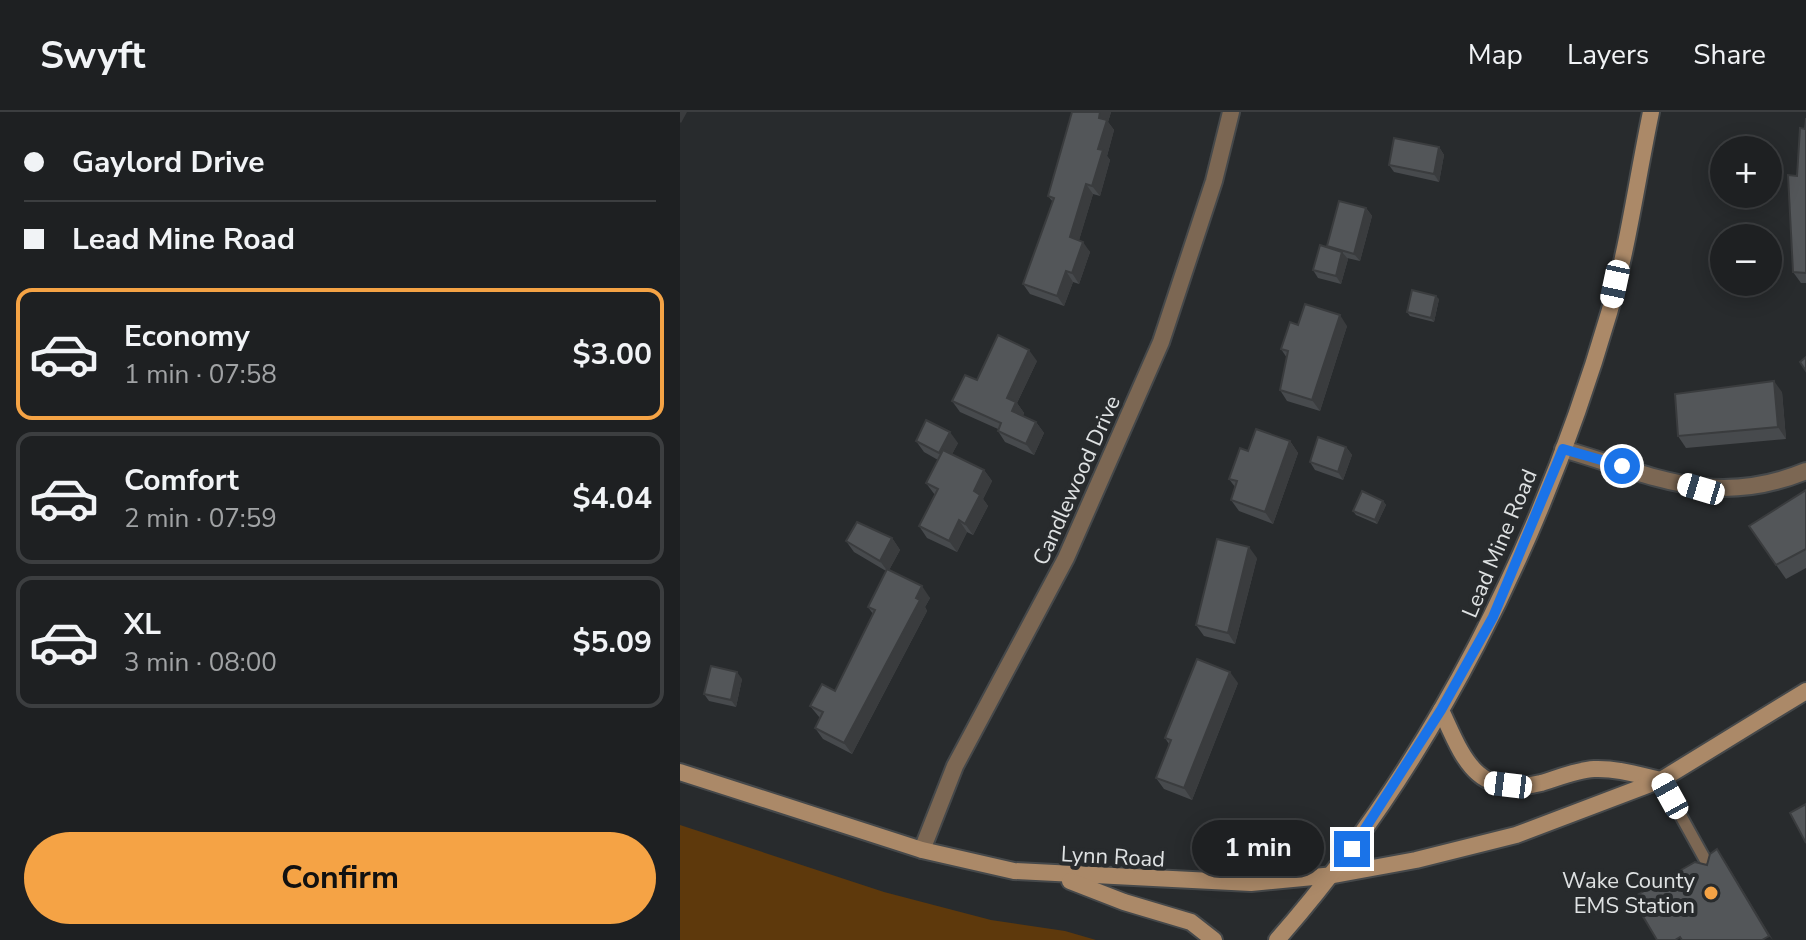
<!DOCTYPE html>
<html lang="en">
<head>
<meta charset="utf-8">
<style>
	body { margin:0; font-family:"Nunito Sans",sans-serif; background:#26282a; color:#f1f3f6; height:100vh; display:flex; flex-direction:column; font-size:30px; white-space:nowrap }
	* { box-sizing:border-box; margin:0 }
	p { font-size:26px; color:#a1a3a5 }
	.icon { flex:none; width:44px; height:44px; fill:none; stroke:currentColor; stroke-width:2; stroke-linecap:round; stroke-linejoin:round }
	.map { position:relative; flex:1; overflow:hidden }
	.side { display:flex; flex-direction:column; background:#1e2022; width:680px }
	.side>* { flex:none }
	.guide { display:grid; align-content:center; height:176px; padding:0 24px; background:#1e2022 }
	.tools { position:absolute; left:1030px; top:24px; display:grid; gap:16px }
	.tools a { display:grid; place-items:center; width:72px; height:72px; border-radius:50%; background:#1e2022; box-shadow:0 4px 20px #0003,0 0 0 2px #3c3e40; font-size:40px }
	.end { position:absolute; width:36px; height:36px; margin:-18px; border:10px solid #1a73e8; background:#fff; box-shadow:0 0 0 4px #fff }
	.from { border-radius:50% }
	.bubble { position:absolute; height:56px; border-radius:28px; background:#1e2022; box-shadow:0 4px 20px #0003,0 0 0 2px #3c3e40; font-size:26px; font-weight:700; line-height:56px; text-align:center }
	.car { position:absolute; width:24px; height:48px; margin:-24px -12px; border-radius:10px; box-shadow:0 0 6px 2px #0007; background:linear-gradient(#fff 24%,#345 0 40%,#fff 0 76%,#345 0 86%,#fff 0) }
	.guide b { display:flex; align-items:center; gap:28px; height:76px; font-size:30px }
	.guide b+b { border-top:2px solid #3c3e40 }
	.guide i { width:20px; height:20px; background:#f1f3f6 }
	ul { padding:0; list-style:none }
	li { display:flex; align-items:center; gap:24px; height:132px; margin:0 16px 12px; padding:0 8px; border:4px solid #3c3e40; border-radius:16px }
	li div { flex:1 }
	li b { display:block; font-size:30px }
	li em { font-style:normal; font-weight:700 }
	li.current { border-color:#f5a345 }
	li>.icon { width:72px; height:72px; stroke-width:1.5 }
	.button { display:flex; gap:16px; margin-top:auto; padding:16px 24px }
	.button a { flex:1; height:92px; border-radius:48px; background:#f5a345; color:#111; font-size:32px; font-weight:700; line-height:92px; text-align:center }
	header { display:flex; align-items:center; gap:48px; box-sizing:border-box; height:112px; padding:0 40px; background:#1e2022; border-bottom:2px solid #3c3e40 }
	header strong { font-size:38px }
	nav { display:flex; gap:44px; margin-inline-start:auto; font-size:28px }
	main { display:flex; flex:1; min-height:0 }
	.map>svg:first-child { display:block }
	.green { fill:#5e390c }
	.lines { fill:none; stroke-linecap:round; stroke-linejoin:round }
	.lane-casing { stroke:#45484a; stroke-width:15 }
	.street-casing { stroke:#45484a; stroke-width:20 }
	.secondary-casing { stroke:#45484a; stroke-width:20 }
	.lane { stroke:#7c6753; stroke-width:11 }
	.street { stroke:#7c6753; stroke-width:16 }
	.secondary { stroke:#ab8968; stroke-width:16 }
	.wall { fill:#474a4d }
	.shaded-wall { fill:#3a3c3e }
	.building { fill:#535659; stroke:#3a3c3e; stroke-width:2 }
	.route { stroke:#1a73e8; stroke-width:10 }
	.poi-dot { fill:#f5a345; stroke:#282b2d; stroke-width:3 }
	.labels { text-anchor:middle; stroke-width:8; stroke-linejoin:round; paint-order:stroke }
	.street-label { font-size:22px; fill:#dfe2e3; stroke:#282b2d }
	.poi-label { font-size:22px; fill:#dfe2e3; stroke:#282b2d; text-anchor:end }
</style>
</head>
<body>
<header>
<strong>Swyft</strong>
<nav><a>Map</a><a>Layers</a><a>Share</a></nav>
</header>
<main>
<section class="side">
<div class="guide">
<b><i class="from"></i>Gaylord Drive</b>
<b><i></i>Lead Mine Road</b>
</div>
<ul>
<li class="current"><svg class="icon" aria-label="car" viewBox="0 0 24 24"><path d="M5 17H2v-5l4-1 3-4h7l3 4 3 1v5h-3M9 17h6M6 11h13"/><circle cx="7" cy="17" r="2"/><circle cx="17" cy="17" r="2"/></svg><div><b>Economy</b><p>1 min · 07:58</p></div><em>$3.00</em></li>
<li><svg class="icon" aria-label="car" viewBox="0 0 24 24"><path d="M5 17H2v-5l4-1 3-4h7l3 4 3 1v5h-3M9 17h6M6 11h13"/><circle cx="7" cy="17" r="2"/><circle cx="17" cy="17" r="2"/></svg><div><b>Comfort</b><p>2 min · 07:59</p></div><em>$4.04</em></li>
<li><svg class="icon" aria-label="car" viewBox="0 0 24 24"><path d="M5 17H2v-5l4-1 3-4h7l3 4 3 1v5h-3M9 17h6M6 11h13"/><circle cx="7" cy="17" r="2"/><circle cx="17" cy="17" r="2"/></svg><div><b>XL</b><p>3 min · 08:00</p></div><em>$5.09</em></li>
</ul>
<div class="button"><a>Confirm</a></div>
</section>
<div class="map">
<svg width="1126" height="828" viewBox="0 0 1126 828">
	<rect width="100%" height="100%" fill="#282b2d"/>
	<path class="green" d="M0,713L204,780L311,808L385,819L416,828H0Z"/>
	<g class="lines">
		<g class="lane-casing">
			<path id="lane" d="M981,668L1032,760"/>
		</g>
		<g class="street-casing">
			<g id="street">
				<path d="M883,337C972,363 1034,397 1126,359"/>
				<path d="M242,738L275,654L386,446L481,230L534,69L551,0"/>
			</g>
		</g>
		<g class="secondary-casing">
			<g id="secondary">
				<path d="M761,598C784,648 796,686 861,671C878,666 897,658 914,657C937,656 959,663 981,668"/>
				<path d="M0,660L242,738L334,759L571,771L654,763L736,748L836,723L981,668L1126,579"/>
				<path d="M390,769L444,790L511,810L534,828"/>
				<path d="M597,828C753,651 863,427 929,201C948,136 957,67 971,0"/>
			</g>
		</g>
		<use href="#lane" class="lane"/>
		<use href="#street" class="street"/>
		<use href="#secondary" class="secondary"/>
	</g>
	<g class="wall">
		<path d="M392,0H431L428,10L434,18L427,44L430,48L420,84L413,82L399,128L410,140L399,172L393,170L384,194L350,182L343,172L373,90L368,84Z"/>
		<path d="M1126,6V171H1121L1113,160L1117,64Z"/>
		<path d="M759,35L764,43L759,70L714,60L709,53Z"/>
		<path d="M686,96L692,104L680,149L667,146L668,147L661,172L638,166L633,158L647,135Z"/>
		<path d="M759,187L754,210L730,204L727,200Z"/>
		<path d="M667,214L640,299L607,289L600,278L607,246L601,237Z"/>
		<path d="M357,249L337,291L344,301L343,304L356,310L364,321L354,343L325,330L318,319V317L280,300L272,289L297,268Z"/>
		<path d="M1102,280L1106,327L1006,336L998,324Z"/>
		<path d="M236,329L278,331L272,342L304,358L312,369L303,387L308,394L293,423L287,420L277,440L247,426L239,414L255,383L246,371L258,348L244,340Z"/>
		<path d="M610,329L618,341L593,412L559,399L551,388L555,375L549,367L568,339Z"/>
		<path d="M666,335L672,343L663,368L635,358L630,350Z"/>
		<path d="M1126,378V456L1106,467L1069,414Z"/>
		<path d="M703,389L706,393L697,412L676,403L673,399Z"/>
		<path d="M212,426L220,438L209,458L250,486L245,495L247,499L172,642L143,627L135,616L140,606L130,594L155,579L193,502L188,495L206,459L174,440L166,429Z"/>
		<path d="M577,446L555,532L524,524L516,513Z"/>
		<path d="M62,567L56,595L29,589L24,582Z"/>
		<path d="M558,571L512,688L484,677L476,666L489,632L485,626Z"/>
	</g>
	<g class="shaded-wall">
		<path d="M0,0H7L1,11L0,10Z"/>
		<path d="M420,0H431L428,10L434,18L427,44L430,48L420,84L412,74L418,37L419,6Z"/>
		<path d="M759,35L764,43L759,70L754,62Z"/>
		<path d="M406,72L413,82L397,135L390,125Z"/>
		<path d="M686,96L692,104L680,149L674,142Z"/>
		<path d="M403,130L410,140L399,172L392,161Z"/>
		<path d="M662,140L668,147L661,172L656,164Z"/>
		<path d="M386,159L393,170L384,194L377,184Z"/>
		<path d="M756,184L759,187L754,210L751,206Z"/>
		<path d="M660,203L667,214L640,299L632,288Z"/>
		<path d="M349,238L357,249L337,291L344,301L340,310L332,299L327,286Z"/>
		<path d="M1094,269L1102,280L1106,327L1098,315Z"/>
		<path d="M356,310L364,321L354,343L346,332Z"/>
		<path d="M270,320L278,331L267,352L259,341Z"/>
		<path d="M610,329L618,341L593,412L585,400Z"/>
		<path d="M666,335L672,343L663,368L658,360Z"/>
		<path d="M304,358L312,369L303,387L308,394L293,423L285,412L294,379Z"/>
		<path d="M703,389L706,393L697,412L695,408Z"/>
		<path d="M279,408L287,420L277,440L269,429Z"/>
		<path d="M212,426L220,438L208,460L200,449Z"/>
		<path d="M569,435L577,446L555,532L548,521Z"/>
		<path d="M242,474L250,486L245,495L247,499L172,642L164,631Z"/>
		<path d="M57,560L62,567L56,595L51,588Z"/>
		<path d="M550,560L558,571L512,688L504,676Z"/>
		<path d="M1037,737L1047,752L1093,828L1089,824Z"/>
	</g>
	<g class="building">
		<path d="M392,0H420L419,6L427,8L418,37L423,38L412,74L406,72L390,125L403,130L392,161L386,159L377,184L343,172L374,86L368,84Z"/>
		<path d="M1126,6V161L1113,160L1108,63L1117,64L1120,16L1125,17Z"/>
		<path d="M714,26L759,35L754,62L709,53Z"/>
		<path d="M659,89L686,96L674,142L647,134Z"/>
		<path d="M640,133L662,140L656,164L633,158Z"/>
		<path d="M732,178L756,184L751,206L727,200Z"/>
		<path d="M625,192L660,203L632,288L600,278L608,239L601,237L610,210L618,213Z"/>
		<path d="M318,223L349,238L327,286L336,290L332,299L356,310L346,332L318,319L321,311L272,289L285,263L297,268Z"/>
		<path d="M1126,245V259L1120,250Z"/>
		<path d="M1094,269L1098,315L998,324L995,282Z"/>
		<path d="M246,308L270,320L259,341L236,329Z"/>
		<path d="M576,317L610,329L585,400L551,388L557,369L549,367L560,336L568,339Z"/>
		<path d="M638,325L666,335L658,360L630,350Z"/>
		<path d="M263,338L304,358L294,379L300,383L285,412L279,408L269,429L239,414L258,377L246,371Z"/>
		<path d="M1126,378V437L1096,453L1069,414Z"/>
		<path d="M682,379L703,389L695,408L673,399Z"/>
		<path d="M177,410L212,426L200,449L166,429Z"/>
		<path d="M537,427L569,435L548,521L516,513Z"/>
		<path d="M207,457L242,474L236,486L240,488L164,631L135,616L143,600L130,594L142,572L155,579L195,498L188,495Z"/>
		<path d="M517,547L550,560L504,676L476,666L491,628L485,626Z"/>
		<path d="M31,554L57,560L51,588L24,582Z"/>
		<path d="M1126,692V731L1110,701Z"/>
		<path d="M1037,737L1089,824L1082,828H1002L1000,825L995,828H977L952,786L1015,750L1027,753L1030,742Z"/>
	</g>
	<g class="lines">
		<path class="route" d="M672,737L761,598L813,505L883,337L942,354"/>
	</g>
	<circle class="poi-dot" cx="1031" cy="781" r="8"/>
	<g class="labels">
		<g class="street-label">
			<text transform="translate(396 368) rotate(-66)" y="8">Candlewood Drive</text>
			<text transform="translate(819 431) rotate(-67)" y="8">Lead Mine Road</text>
			<text transform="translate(433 744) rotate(3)" y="8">Lynn Road</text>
		</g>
		<g class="poi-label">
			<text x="1015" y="776">Wake County<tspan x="1015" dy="25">EMS Station</tspan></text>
		</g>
	</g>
</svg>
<div class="tools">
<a>+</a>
<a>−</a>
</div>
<i class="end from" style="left:942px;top:354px"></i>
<i class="end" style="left:672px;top:737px"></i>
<div class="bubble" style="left:512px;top:708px;width:132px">1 min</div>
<i class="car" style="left:935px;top:172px;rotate:192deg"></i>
<i class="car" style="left:1021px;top:377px;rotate:287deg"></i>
<i class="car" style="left:828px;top:673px;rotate:277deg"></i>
<i class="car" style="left:990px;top:684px;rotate:331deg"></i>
</div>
</main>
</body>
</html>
